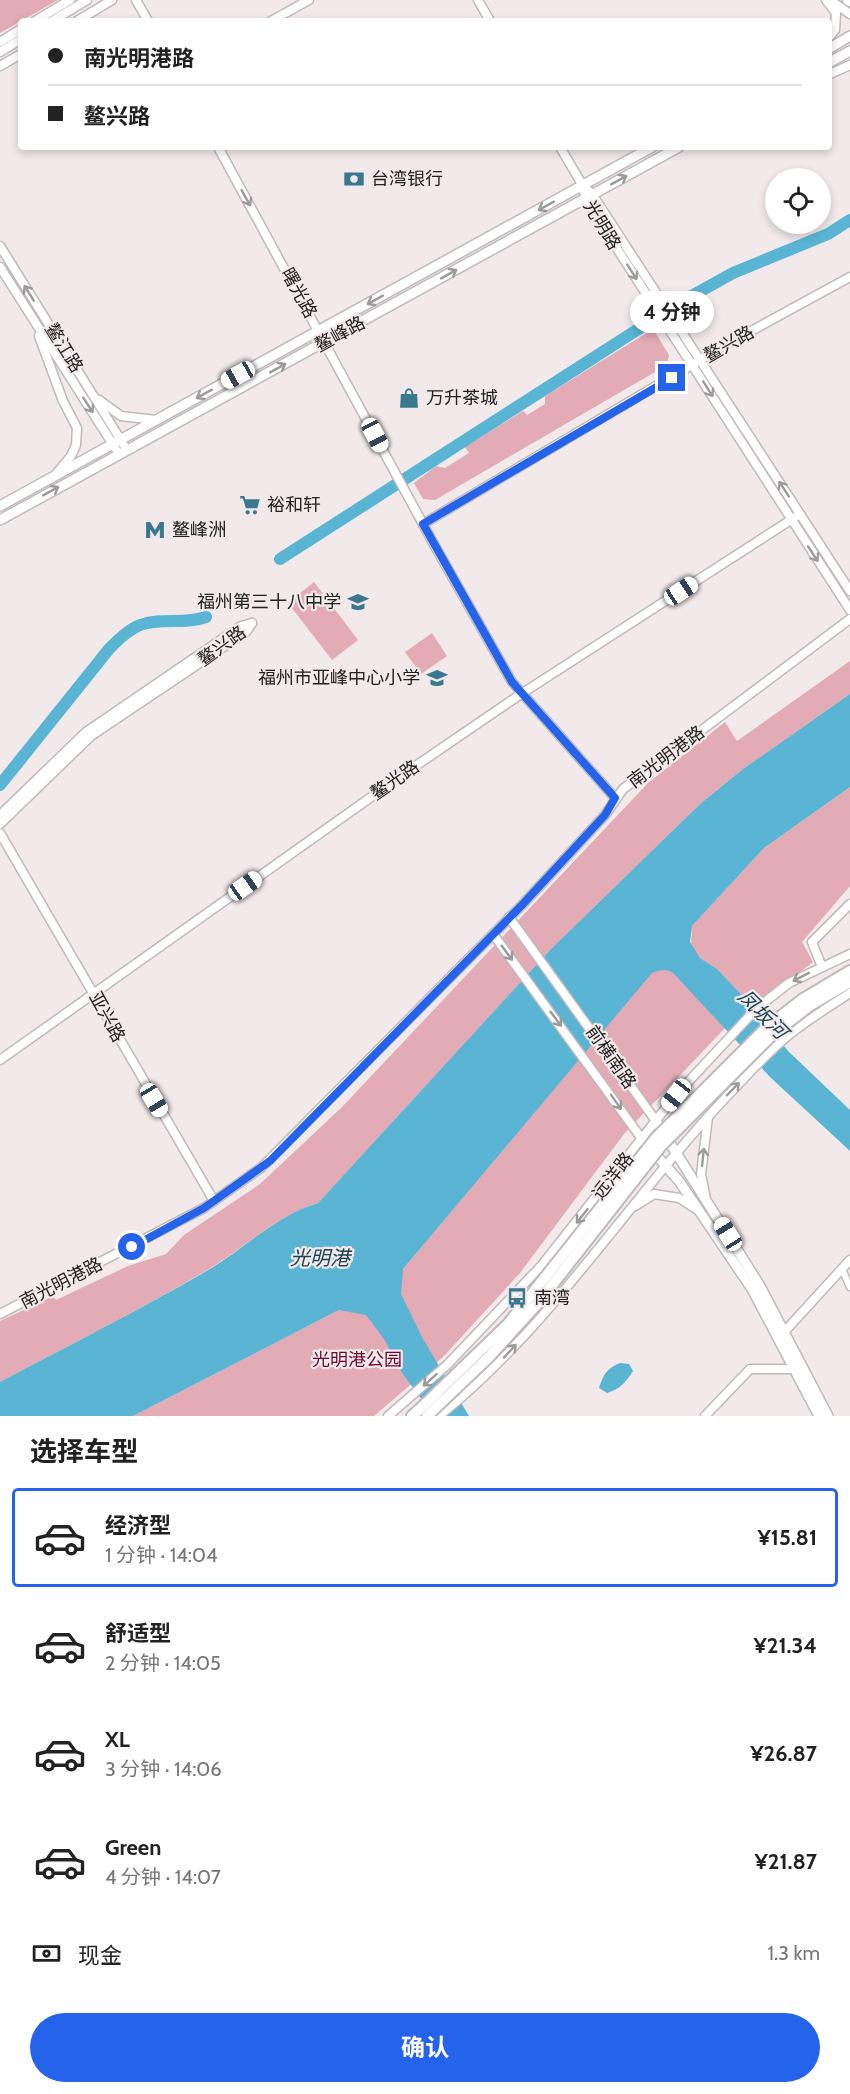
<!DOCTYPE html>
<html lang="zh">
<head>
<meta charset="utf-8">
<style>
	body { margin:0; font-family:Cabin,"Noto Sans SC",sans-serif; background:#f6f6f6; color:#222; height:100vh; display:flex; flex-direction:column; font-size:22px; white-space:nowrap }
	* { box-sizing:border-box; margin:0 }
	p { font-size:20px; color:#767676 }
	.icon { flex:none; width:33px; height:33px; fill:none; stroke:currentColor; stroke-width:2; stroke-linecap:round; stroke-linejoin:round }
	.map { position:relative; height:1416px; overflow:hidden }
	.sheet { display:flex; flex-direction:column; background:#fff; flex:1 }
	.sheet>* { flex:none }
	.hud { position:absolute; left:18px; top:18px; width:814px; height:132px; border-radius:6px; box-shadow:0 3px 9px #0003; display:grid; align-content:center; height:132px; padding:0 30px; background:#fff }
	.controls { position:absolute; left:765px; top:168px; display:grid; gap:12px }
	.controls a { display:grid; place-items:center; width:66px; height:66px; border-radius:50%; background:#fff; box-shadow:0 3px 9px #0003; font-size:30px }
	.end { position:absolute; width:27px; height:27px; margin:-14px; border:8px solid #2563eb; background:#fff; box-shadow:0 0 0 3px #fff }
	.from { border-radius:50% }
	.bubble { position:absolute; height:42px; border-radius:21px; background:#fff; box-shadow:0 3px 9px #0003; font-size:20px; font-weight:700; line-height:42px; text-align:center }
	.car { position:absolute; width:18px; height:36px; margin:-18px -9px; border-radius:8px; box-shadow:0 0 4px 2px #0007; background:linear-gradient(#fff 24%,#345 0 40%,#fff 0 76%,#345 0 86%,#fff 0) }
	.hud b { display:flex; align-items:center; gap:21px; height:57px; font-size:22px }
	.hud b+b { border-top:2px solid #e0e0e0 }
	.hud i { width:15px; height:15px; background:#222 }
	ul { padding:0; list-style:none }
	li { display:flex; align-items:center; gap:18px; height:99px; margin:0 12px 9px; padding:0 18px; border:3px solid transparent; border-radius:6px }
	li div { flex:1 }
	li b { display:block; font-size:22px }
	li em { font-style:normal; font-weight:700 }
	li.current { border-color:#2563eb }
	li>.icon { width:54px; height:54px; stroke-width:1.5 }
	h2 { padding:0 30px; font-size:27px; line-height:72px }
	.pay { display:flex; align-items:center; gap:15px; height:66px; padding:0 30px; font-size:22px }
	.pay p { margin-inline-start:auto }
	.action { display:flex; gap:12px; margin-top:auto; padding:12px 30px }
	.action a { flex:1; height:69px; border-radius:36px; background:#2563eb; color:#fff; font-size:24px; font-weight:700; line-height:69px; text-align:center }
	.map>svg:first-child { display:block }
	.green { fill:#e2abb5 }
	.water { fill:#5ab4d4 }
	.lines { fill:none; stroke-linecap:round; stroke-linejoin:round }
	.river { stroke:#5ab4d4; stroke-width:12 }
	.street-casing { stroke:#c0b9ba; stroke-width:9 }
	.secondary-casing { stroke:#c0b9ba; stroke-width:11 }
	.primary-casing { stroke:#c0b9ba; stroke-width:12 }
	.highway-casing { stroke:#c0b9ba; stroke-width:14 }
	.street { stroke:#fff; stroke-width:6 }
	.secondary { stroke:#fff; stroke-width:8 }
	.primary { stroke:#fff; stroke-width:9 }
	.highway { stroke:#fff; stroke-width:10 }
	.highway-bridge-casing { stroke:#c0b9ba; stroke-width:14; stroke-linecap:butt }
	.highway-bridge { stroke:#fff; stroke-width:10 }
	.oneway { stroke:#9c9b9b }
	.route { stroke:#2563eb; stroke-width:8 }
	.labels { text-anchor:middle; stroke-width:4.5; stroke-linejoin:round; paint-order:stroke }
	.poi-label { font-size:18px; fill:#232121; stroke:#f1e9ea; text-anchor:start }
	.street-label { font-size:18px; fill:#232121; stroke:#f1e9ea }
	.park-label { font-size:18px; fill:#68082d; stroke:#f1e9ea }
	.water-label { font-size:20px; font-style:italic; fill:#1a4351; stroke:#f1e9ea }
</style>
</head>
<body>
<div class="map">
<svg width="850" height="1416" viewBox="0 0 850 1416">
	<rect width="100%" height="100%" fill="#f1e9ea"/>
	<g class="green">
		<path d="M0,0H58L0,33Z"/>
		<path d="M653,329L669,355L667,365L435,500L423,499L414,483L436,466L445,468L469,453L465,447L523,411L527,415L545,404V396Z"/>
		<path d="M314,582L358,640L332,660L288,603Z"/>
		<path d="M432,633L447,656L421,674L405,652Z"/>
		<path d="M850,661V694L743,769L700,804L550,950L318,1203C277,1215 246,1247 209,1269C141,1309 70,1345 0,1382V1321L53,1296L56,1300L128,1266L166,1254L184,1235L260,1184L341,1108L648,783L725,722L737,741Z"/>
		<path d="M850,787V886L802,942L813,962L754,1008L717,969L700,958L691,947L692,926L764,848Z"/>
		<path d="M665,969L673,973L726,1027L624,1134L520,1273L444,1356L374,1416H133L339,1310L403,1269L652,972Z"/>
	</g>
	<g class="water">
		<path d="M850,694V787L764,848L692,926L690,942L700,958L717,969L754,1008L788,1051L850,1110V1151L770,1077L673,973C666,968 660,970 652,973L403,1269L401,1294L423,1339L469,1416H434L402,1373L384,1339L366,1315L339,1310L133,1416H0V1382C70,1345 141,1309 210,1269C246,1247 277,1215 318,1203L550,950L700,804L743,769Z"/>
		<path d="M620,1363L629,1364L633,1371C626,1382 620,1389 607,1393L599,1388C603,1375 607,1368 620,1363Z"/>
	</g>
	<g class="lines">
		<g class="river">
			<path d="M280,559L679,303L733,273L828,234L850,220"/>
			<path d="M0,785L109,649C118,640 128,630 140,625C161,617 184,625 206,617"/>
		</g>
		<g class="street-casing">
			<path id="street" d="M842,1269L850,1287"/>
		</g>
		<g class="secondary-casing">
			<g id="secondary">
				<path d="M136,0L148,21"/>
				<path d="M478,0L490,21"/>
				<path d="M826,0L836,13L835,30L830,36"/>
				<path d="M830,0L850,14"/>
				<path d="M35,21L70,0"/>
				<path d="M52,21L87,0"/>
				<path d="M77,21L112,0"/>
				<path d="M271,21L309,0"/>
				<path d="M0,42L21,29"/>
				<path d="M0,52L21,39"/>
				<path d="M0,66L21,54"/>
				<path d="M830,74L850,65"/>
				<path d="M218,147L436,548L512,682L615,798"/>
				<path d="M560,147L583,186L592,194L850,591"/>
				<path d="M584,192L596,216L850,610"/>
				<path d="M0,246L127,450"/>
				<path d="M0,267L119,454"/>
				<path d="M39,336L63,401L77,428L76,445L71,456L56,474"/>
				<path d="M99,400L121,416L156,420"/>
				<path d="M423,524L720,348L850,277"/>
				<path d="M0,815L86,732L241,626L252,623"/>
				<path d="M0,824L91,736L246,632L252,623"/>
				<path d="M0,833L214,1201"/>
				<path d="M509,917L656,1121"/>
				<path d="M493,934L642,1139"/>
				<path d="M822,967L812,942L850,904"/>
				<path d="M0,1060L398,778L521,694L800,514"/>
				<path d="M706,1199L701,1174L708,1117"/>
				<path d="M635,1206L654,1194L679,1198L696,1209"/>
				<path d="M0,1314L204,1208L262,1167L522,905L605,815L623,789L850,619"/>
				<path d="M785,1331L850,1260"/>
				<path d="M388,1416L447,1365L542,1265L676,1095L757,1008L789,983L850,954"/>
				<path d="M439,1416C554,1324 630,1197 731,1092C750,1072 769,1051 790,1034C809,1019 830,1006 850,993"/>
				<path d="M705,1416L750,1369H796"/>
			</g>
		</g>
		<g class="primary-casing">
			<g id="primary">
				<path d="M830,48L850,36"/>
				<path d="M830,62L850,51"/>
				<path d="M0,506L652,147"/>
				<path d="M0,520L679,147"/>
				<path d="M656,1121L760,1286L828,1416"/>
				<path d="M642,1139L679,1181L752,1289L819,1416"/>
			</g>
		</g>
		<g class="highway-casing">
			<g id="highway">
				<path d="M848,0L850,1"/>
				<path d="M803,999L850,971"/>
				<path d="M809,1006L850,982"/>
				<path d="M412,1416L421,1408"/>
			</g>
		</g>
		<use href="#street" class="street"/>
		<use href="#secondary" class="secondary"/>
		<use href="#primary" class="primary"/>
		<use href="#highway" class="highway"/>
		<g class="highway-bridge-casing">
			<g id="highway-bridge">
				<path d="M421,1408L508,1324L655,1139L766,1028L803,999"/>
				<path d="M427,1416L489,1357L538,1303L661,1146L772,1035L809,1006"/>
			</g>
		</g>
		<use href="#highway-bridge" class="highway-bridge"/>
	</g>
	<defs><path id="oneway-shaft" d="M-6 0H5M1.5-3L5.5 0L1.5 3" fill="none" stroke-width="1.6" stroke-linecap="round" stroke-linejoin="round" transform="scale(1.5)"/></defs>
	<g class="oneway">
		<use href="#oneway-shaft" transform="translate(619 180) rotate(-29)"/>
		<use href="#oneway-shaft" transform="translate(246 198) rotate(61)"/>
		<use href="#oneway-shaft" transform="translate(546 206) rotate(151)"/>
		<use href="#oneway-shaft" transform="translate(632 272) rotate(57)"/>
		<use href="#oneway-shaft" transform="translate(449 274) rotate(-29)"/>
		<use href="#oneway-shaft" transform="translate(29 293) rotate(-122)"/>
		<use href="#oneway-shaft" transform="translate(375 300) rotate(151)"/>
		<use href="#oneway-shaft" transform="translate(278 368) rotate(-29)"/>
		<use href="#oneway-shaft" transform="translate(708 389) rotate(58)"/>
		<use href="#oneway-shaft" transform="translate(204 394) rotate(151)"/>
		<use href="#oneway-shaft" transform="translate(88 405) rotate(57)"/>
		<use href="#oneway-shaft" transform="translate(784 489) rotate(-123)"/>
		<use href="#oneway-shaft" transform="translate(51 491) rotate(-29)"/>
		<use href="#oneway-shaft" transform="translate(813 554) rotate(57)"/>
		<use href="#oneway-shaft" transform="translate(507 953) rotate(54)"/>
		<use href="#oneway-shaft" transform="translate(801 977) rotate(153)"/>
		<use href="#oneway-shaft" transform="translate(556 1019) rotate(53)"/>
		<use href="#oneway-shaft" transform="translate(733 1089) rotate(-46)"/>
		<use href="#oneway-shaft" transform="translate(616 1102) rotate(55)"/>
		<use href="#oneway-shaft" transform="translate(703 1157) rotate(-84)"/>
		<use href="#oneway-shaft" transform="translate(582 1216) rotate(128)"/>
		<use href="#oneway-shaft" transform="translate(510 1351) rotate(-47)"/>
		<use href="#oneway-shaft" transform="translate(430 1380) rotate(138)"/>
	</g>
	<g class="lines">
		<path class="route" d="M132,1247L204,1208L270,1161L522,905L605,815L615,798L512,682L423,524L672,378"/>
	</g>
	<defs>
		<g id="bank-bare" transform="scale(1.62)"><path d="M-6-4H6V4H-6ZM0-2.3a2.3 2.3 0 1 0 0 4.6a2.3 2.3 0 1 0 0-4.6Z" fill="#3a788e" stroke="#f1e9ea" stroke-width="2.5" paint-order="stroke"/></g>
		<g id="shop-bare" transform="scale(1.62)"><path d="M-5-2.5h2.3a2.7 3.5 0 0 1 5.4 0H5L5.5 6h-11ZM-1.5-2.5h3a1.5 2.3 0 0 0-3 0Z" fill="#3a788e" stroke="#f1e9ea" stroke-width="2.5" paint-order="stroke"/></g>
		<g id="supermarket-bare" transform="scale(1.62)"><path d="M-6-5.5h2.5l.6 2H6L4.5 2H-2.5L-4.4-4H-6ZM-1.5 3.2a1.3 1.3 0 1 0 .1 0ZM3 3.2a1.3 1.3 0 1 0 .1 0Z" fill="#3a788e" stroke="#f1e9ea" stroke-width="2.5" paint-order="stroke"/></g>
		<g id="metro-bare" transform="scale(1.62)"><path d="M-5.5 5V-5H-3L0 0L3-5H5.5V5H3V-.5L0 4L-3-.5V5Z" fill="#3a788e" stroke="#f1e9ea" stroke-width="2.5" paint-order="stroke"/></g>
		<g id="school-bare" transform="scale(1.62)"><path d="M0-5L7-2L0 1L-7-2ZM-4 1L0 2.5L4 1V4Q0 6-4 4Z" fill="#3a788e" stroke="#f1e9ea" stroke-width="2.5" paint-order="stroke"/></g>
		<g id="bus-bare" transform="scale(1.62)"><path d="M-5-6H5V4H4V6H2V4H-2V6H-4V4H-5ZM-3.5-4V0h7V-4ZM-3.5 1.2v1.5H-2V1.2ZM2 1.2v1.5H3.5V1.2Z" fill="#3a788e" stroke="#f1e9ea" stroke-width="2.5" paint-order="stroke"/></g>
	</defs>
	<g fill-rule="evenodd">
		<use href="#bank-bare" x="354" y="179"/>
		<use href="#shop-bare" x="409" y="398"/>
		<use href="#supermarket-bare" x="250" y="505"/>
		<use href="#metro-bare" x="155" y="530"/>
		<use href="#school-bare" x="358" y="602"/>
		<use href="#school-bare" x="437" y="678"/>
		<use href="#bus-bare" x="517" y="1298"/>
	</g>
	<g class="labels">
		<g class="poi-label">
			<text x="371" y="185">台湾银行</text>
			<text x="426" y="404">万升茶城</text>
			<text x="267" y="511">裕和轩</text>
			<text x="172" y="536">鳌峰洲</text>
			<text x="341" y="608" text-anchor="end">福州第三十八中学</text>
			<text x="420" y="684" text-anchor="end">福州市亚峰中心小学</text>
			<text x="534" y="1304">南湾</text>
		</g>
		<g class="street-label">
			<text transform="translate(602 225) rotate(59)" y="6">光明路</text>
			<text transform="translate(299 293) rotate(61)" y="6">曙光路</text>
			<text transform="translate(340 334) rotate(-29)" y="6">鳌峰路</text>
			<text transform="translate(729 344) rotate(-30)" y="6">鳌兴路</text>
			<text transform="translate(64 348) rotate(58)" y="6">鳌江路</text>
			<text transform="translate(222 646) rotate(-36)" y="6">鳌兴路</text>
			<text transform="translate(666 757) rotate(-37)" y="6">南光明港路</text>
			<text transform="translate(395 780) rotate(-35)" y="6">鳌光路</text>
			<text transform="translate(107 1017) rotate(61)" y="6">亚兴路</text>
			<text transform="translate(611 1057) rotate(55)" y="6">前横南路</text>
			<text transform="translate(613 1176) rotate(-52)" y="6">远洋路</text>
			<text transform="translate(61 1283) rotate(-27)" y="6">南光明港路</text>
		</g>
		<g class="park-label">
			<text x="357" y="1366">光明港公园</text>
		</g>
		<g class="water-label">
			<text transform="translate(763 1014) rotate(45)" y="7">凤坂河</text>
			<text x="320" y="1265">光明港</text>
		</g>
	</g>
</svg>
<div class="controls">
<a><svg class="icon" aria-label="locate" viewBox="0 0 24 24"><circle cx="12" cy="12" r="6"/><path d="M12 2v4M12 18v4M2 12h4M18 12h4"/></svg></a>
</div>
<i class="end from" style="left:132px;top:1247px"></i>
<i class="end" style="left:672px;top:378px"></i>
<div class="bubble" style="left:630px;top:291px;width:84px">4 分钟</div>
<i class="car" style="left:238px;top:375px;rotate:241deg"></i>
<i class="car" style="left:375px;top:435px;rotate:152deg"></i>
<i class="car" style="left:681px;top:591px;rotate:57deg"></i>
<i class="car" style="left:245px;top:886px;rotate:55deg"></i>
<i class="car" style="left:676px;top:1095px;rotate:218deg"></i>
<i class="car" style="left:154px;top:1100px;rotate:149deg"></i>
<i class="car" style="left:728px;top:1234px;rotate:328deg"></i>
<div class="hud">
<b><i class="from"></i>南光明港路</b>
<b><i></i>鳌兴路</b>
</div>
</div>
<section class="sheet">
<h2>选择车型</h2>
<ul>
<li class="current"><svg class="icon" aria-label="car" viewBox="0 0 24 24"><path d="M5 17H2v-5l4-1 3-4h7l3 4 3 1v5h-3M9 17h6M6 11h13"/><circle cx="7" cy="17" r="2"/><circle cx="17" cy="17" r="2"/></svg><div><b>经济型</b><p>1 分钟 · 14:04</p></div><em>¥15.81</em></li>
<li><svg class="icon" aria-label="car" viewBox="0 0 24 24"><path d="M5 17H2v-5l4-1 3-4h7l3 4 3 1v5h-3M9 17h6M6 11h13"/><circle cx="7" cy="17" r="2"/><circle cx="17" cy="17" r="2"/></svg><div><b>舒适型</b><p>2 分钟 · 14:05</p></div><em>¥21.34</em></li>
<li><svg class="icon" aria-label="car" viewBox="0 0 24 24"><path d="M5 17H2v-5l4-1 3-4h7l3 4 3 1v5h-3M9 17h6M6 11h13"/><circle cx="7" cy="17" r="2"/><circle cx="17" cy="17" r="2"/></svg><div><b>XL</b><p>3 分钟 · 14:06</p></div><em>¥26.87</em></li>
<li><svg class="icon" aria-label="car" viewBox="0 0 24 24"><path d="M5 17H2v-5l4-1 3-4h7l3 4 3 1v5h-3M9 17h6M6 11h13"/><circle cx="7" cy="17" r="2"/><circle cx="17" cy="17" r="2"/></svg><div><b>Green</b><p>4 分钟 · 14:07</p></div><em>¥21.87</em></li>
</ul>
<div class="pay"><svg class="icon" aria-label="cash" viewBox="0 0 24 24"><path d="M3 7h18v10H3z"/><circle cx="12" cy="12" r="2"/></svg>现金<p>1.3 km</p></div>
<div class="action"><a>确认</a></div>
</section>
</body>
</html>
